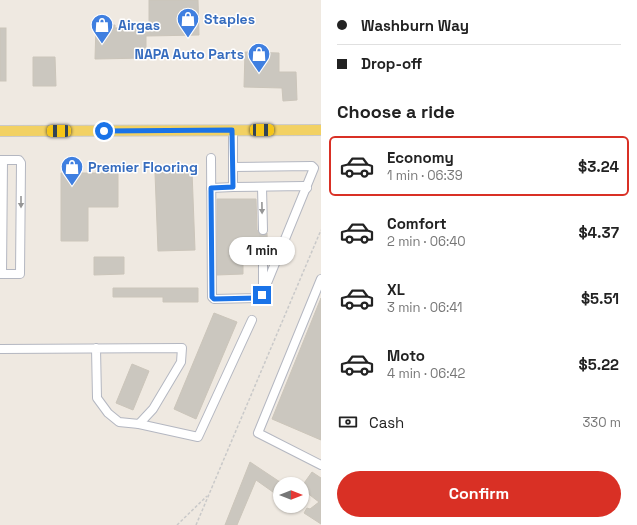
<!DOCTYPE html>
<html lang="en">
<head>
<meta charset="utf-8">
<style>
	body { margin:0; font-family:"Space Grotesk",sans-serif; background:#f2f2f2; color:#222; height:100vh; display:flex; flex-direction:column; font-size:15px; white-space:nowrap }
	* { box-sizing:border-box; margin:0 }
	p { font-size:13px; color:#767676 }
	.icon { flex:none; width:22px; height:22px; fill:none; stroke:currentColor; stroke-width:2; stroke-linecap:round; stroke-linejoin:round }
	.map { position:relative; flex:1; overflow:hidden }
	.drawer { display:flex; flex-direction:column; background:#fff; width:316px }
	.drawer>* { flex:none }
	.banner { display:grid; align-content:center; height:88px; padding:0 16px; background:#fff }
	.needle { width:26px; rotate:90deg }
	.tools { position:absolute; left:273px; top:477px; display:grid; gap:8px }
	.tools a { display:grid; place-items:center; width:36px; height:36px; border-radius:50%; background:#fff; box-shadow:0 1px 3px #0004; font-size:20px }
	.end { position:absolute; width:18px; height:18px; margin:-9px; border:5px solid #1a73e8; background:#fff; box-shadow:0 0 0 2px #fff }
	.from { border-radius:50% }
	.bubble { position:absolute; height:28px; border-radius:14px; background:#fff; box-shadow:0 1px 3px #0004; font-size:13px; font-weight:700; line-height:28px; text-align:center }
	.car { position:absolute; width:12px; height:24px; margin:-12px -6px; border-radius:5px; box-shadow:0 0 3px 1px #0007; background:linear-gradient(#f5c518 24%,#345 0 40%,#f5c518 0 76%,#345 0 86%,#f5c518 0) }
	.banner b { display:flex; align-items:center; gap:14px; height:38px; font-size:15px }
	.banner b+b { border-top:1px solid #e0e0e0 }
	.banner i { width:10px; height:10px; background:#222 }
	ul { padding:0; list-style:none }
	li { display:flex; align-items:center; gap:12px; height:60px; margin:0 8px 6px; padding:0 8px; border:2px solid transparent; border-radius:6px }
	li div { flex:1 }
	li b { display:block; font-size:15px }
	li em { font-style:normal; font-weight:700 }
	li.selected { border-color:#d93025 }
	li>.icon { width:36px; height:36px; stroke-width:1.5 }
	h2 { padding:0 16px; font-size:18px; line-height:48px }
	.pay { display:flex; align-items:center; gap:10px; height:44px; padding:0 16px; font-size:15px }
	.pay p { margin-inline-start:auto }
	.action { display:flex; gap:8px; margin-top:auto; padding:8px 16px }
	.action a { flex:1; height:46px; border-radius:24px; background:#d93025; color:#fff; font-size:16px; font-weight:700; line-height:46px; text-align:center }
	main { display:flex; flex:1; min-height:0 }
	.map>svg:first-child { display:block }
	.building { fill:#cbc7bf; stroke:#cbc5ba }
	.lines { fill:none; stroke-linecap:round; stroke-linejoin:round }
	.minor-tunnel { stroke:#c8c4bd; stroke-width:8; stroke-dasharray:8 4; stroke-linecap:butt }
	.minor-casing { stroke:#b4b7c1; stroke-width:10 }
	.major-casing { stroke:#c9c9c9; stroke-width:12 }
	.path { stroke:#c9c9c9; stroke-width:1.5; stroke-dasharray:3 2; stroke-linecap:butt }
	.minor { stroke:#fff; stroke-width:8 }
	.major { stroke:#f2d163; stroke-width:10 }
	.oneway { fill:#969696 }
	.route { stroke:#1a73e8; stroke-width:5 }
	.labels { text-anchor:middle; stroke-width:3; stroke-linejoin:round; paint-order:stroke }
	.shop-label { font-size:14px; font-weight:bold; fill:#366cbe; stroke:#fff; text-anchor:start }
</style>
</head>
<body>
<main>
<div class="map">
<svg width="321" height="525" viewBox="0 0 321 525">
	<rect width="100%" height="100%" fill="#efe9e1"/>
	<g class="building">
		<path d="M149,0H198L199,35L146,36V58L95,59L96,25H115V28L149,27Z"/>
		<rect x="0" y="28" width="6" height="53"/>
		<path d="M245,52L279,53V72H296L297,100L283,101L282,88L244,87Z"/>
		<path d="M33,57H55L56,86H33Z"/>
		<path d="M192,171L195,250L158,251L155,173Z"/>
		<path d="M61,173H118V207H88V241H61Z"/>
		<path d="M217,199H256L257,230L261,235H264L267,233L268,261L263,259L258,261V264H243V274L217,275Z"/>
		<path d="M94,257H124V274L94,275Z"/>
		<path d="M113,288H198V302H163V297H113Z"/>
		<path d="M321,298V440L272,419Z"/>
		<path d="M214,313L237,322L196,419L174,409Z"/>
		<path d="M132,364L149,371L133,410L116,403Z"/>
		<path d="M250,462L280,482V497L256,480L237,525H225Z"/>
		<path d="M312,472L321,478V524L304,513L307,508L310,509L319,502L302,489V486Z"/>
	</g>
	<g class="lines">
		<path class="minor-tunnel" d="M263,230V264"/>
		<g class="minor-casing">
			<g id="minor">
				<path d="M211,158L212,297L214,299L258,298L262,295L265,288L314,168L312,166L233,167"/>
				<path d="M0,160H19L21,163L20,274H0"/>
				<path d="M233,187L304,186L307,188"/>
				<path d="M262,187L263,230"/>
				<path d="M211,188L233,187V130"/>
				<path d="M263,264V284L265,287"/>
				<path d="M2,274L3,160"/>
				<path d="M321,279L258,433L321,465"/>
				<path d="M0,349L182,348L181,362L153,409L139,424L119,422L108,413L97,398L96,348"/>
				<path d="M139,424L198,437L252,320"/>
			</g>
		</g>
		<g class="major-casing">
			<path id="major" d="M0,131L321,130"/>
		</g>
		<g class="path">
			<path d="M177,525L207,496"/>
			<path d="M196,525L321,230"/>
		</g>
		<use href="#minor" class="minor"/>
		<use href="#major" class="major"/>
	</g>
	<defs><path id="oneway-solid" d="M-6-.8H1V-3.2L6.5 0L1 3.2V.8H-6Z"/></defs>
	<g class="oneway">
		<use href="#oneway-solid" transform="translate(21 202) rotate(90)"/>
		<use href="#oneway-solid" transform="translate(262 208) rotate(89)"/>
	</g>
	<g class="lines">
		<path class="route" d="M104,131L232,130L233,187L211,188L212,297L214,299L258,298L262,295"/>
	</g>
	<defs>
		<g id="shop-pin" transform="scale(1.15)"><path d="M0 17L-7.5 6A9.5 9.5 0 1 1 7.5 6Z" fill="#3f7fe0" stroke="#fff"/><path d="M-5-2.5h2.3a2.7 3.5 0 0 1 5.4 0H5L5.5 6h-11ZM-1.5-2.5h3a1.5 2.3 0 0 0-3 0Z" fill="#fff"/></g>
	</defs>
	<g fill-rule="evenodd">
		<use href="#shop-pin" x="188" y="19"/>
		<use href="#shop-pin" x="102" y="25"/>
		<use href="#shop-pin" x="259" y="54"/>
		<use href="#shop-pin" x="72" y="167"/>
	</g>
	<g class="labels">
		<g class="shop-label">
			<text x="204" y="24">Staples</text>
			<text x="118" y="30">Airgas</text>
			<text x="244" y="59" text-anchor="end">NAPA Auto Parts</text>
			<text x="88" y="172">Premier Flooring</text>
		</g>
	</g>
</svg>
<div class="tools">
<a><svg class="needle" viewBox="-14 -14 28 28"><path d="M0-13l5 13h-10z" fill="#e53935"/><path d="M0 13l5-13h-10z" fill="#767676"/></svg></a>
</div>
<i class="end from" style="left:104px;top:131px"></i>
<i class="end" style="left:262px;top:295px"></i>
<div class="bubble" style="left:229px;top:237px;width:66px">1 min</div>
<i class="car" style="left:262px;top:130px;rotate:90deg"></i>
<i class="car" style="left:59px;top:131px;rotate:270deg"></i>
</div>
<section class="drawer">
<div class="banner">
<b><i class="from"></i>Washburn Way</b>
<b><i></i>Drop-off</b>
</div>
<h2>Choose a ride</h2>
<ul>
<li class="selected"><svg class="icon" aria-label="car" viewBox="0 0 24 24"><path d="M5 17H2v-5l4-1 3-4h7l3 4 3 1v5h-3M9 17h6M6 11h13"/><circle cx="7" cy="17" r="2"/><circle cx="17" cy="17" r="2"/></svg><div><b>Economy</b><p>1 min · 06:39</p></div><em>$3.24</em></li>
<li><svg class="icon" aria-label="car" viewBox="0 0 24 24"><path d="M5 17H2v-5l4-1 3-4h7l3 4 3 1v5h-3M9 17h6M6 11h13"/><circle cx="7" cy="17" r="2"/><circle cx="17" cy="17" r="2"/></svg><div><b>Comfort</b><p>2 min · 06:40</p></div><em>$4.37</em></li>
<li><svg class="icon" aria-label="car" viewBox="0 0 24 24"><path d="M5 17H2v-5l4-1 3-4h7l3 4 3 1v5h-3M9 17h6M6 11h13"/><circle cx="7" cy="17" r="2"/><circle cx="17" cy="17" r="2"/></svg><div><b>XL</b><p>3 min · 06:41</p></div><em>$5.51</em></li>
<li><svg class="icon" aria-label="car" viewBox="0 0 24 24"><path d="M5 17H2v-5l4-1 3-4h7l3 4 3 1v5h-3M9 17h6M6 11h13"/><circle cx="7" cy="17" r="2"/><circle cx="17" cy="17" r="2"/></svg><div><b>Moto</b><p>4 min · 06:42</p></div><em>$5.22</em></li>
</ul>
<div class="pay"><svg class="icon" aria-label="cash" viewBox="0 0 24 24"><path d="M3 7h18v10H3z"/><circle cx="12" cy="12" r="2"/></svg>Cash<p>330 m</p></div>
<div class="action"><a>Confirm</a></div>
</section>
</main>
</body>
</html>
